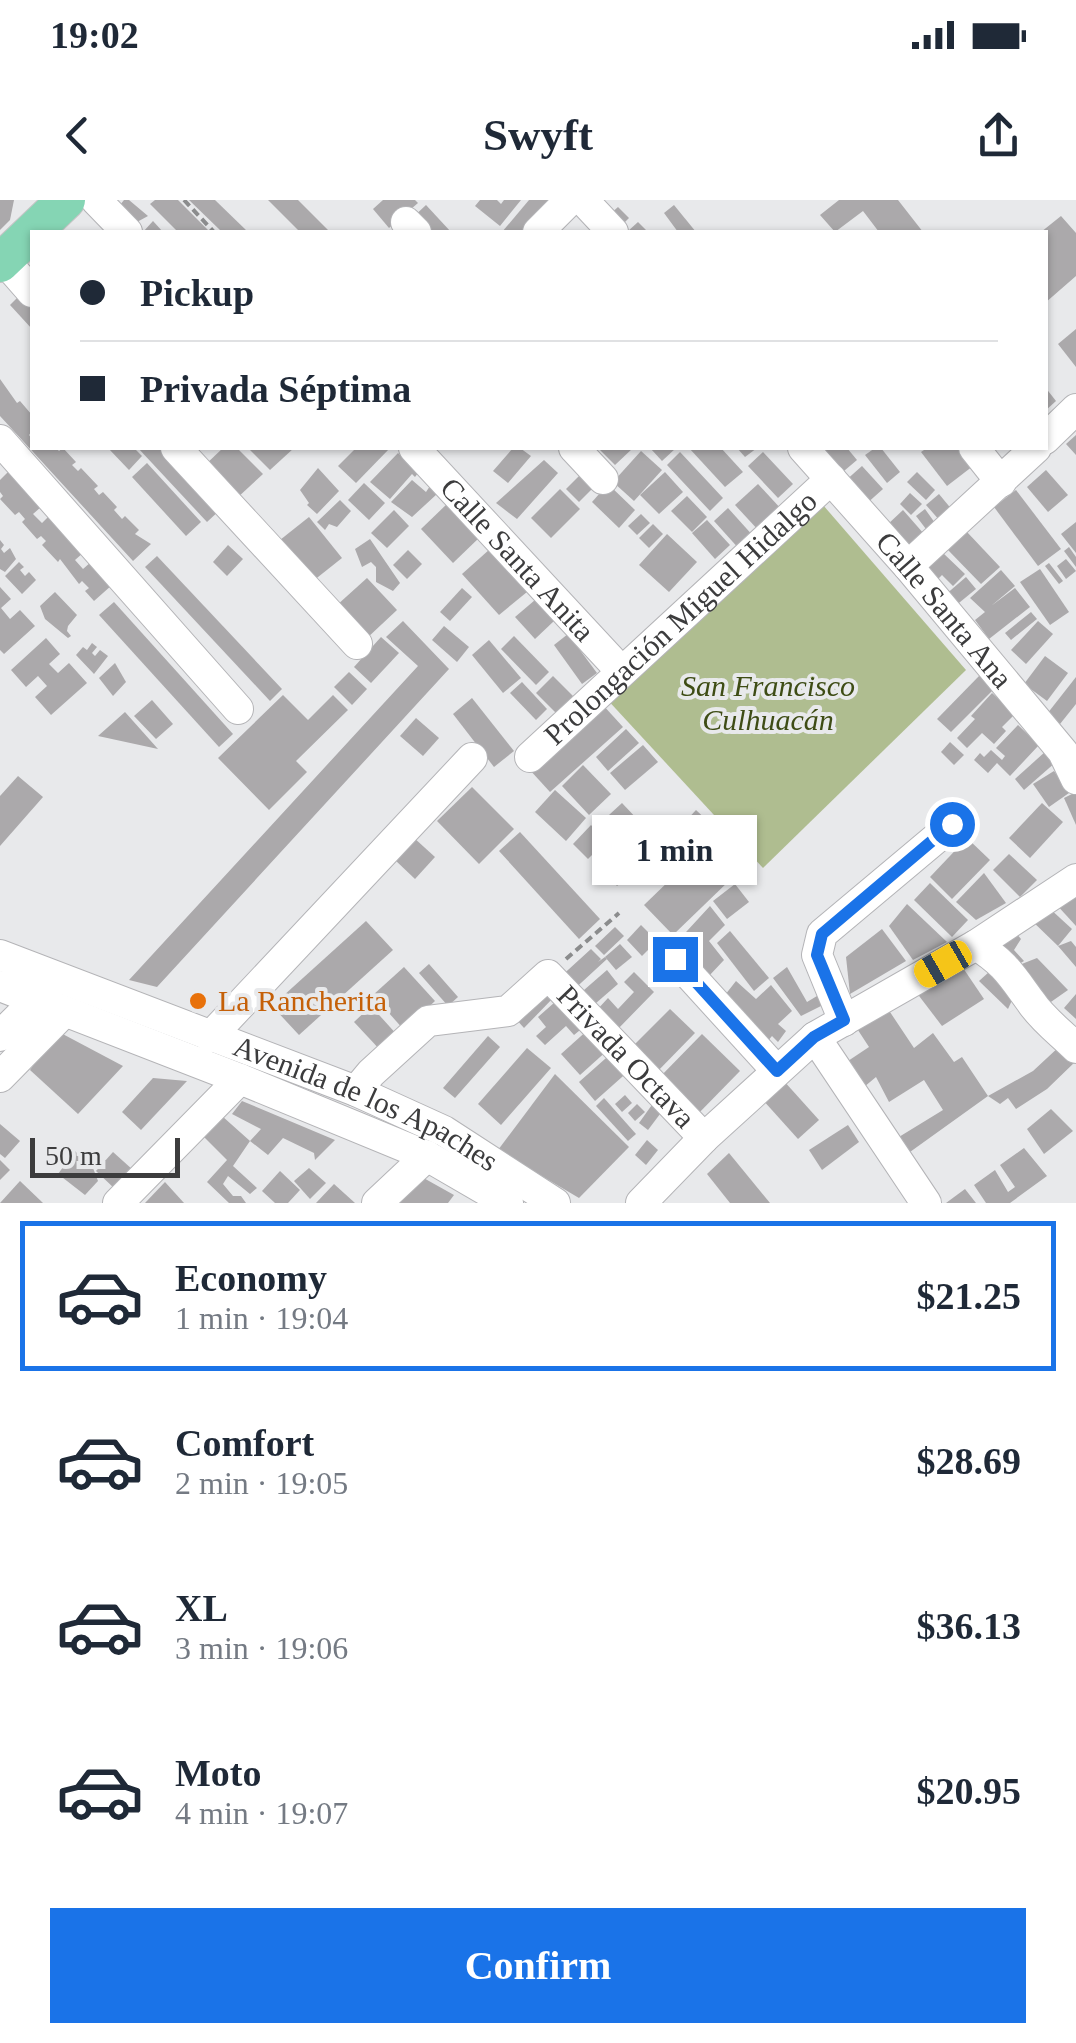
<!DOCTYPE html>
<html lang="en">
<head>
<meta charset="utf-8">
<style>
	body { margin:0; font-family:"Times New Roman",serif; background:#f6f6f7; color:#1f2937; height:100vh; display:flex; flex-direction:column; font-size:38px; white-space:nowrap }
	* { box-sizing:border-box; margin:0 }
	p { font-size:32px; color:#747a83 }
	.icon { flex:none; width:55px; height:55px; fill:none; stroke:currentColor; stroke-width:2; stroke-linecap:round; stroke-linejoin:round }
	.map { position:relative; height:1003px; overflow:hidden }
	.details { display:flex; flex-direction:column; background:#fff; flex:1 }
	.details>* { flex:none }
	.guide { position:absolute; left:30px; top:30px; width:1018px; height:220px; border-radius:0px; box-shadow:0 2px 8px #0004; display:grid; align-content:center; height:220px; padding:0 50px; background:#fff }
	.scale { position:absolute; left:30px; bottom:25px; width:150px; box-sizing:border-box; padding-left:10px; border:5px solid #3c3c3d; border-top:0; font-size:28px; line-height:35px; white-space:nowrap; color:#3c3c3d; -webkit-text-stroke:8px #e8e9eb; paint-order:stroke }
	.end { position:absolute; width:45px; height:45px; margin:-22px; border:12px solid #1a73e8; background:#fff; box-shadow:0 0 0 5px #fff }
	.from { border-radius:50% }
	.bubble { position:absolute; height:70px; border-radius:0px; background:#fff; box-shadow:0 2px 8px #0004; font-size:32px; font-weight:600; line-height:70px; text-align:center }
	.car { position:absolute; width:30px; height:60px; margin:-30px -15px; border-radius:12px; box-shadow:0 0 8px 2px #0007; background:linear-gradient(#f5c518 24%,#345 0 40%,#f5c518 0 76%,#345 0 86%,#f5c518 0) }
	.guide b { display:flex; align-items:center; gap:35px; height:95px; font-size:38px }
	.guide b+b { border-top:2px solid #e0e1e3 }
	.guide i { width:25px; height:25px; background:#1f2937 }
	ul { padding:18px 0 0; list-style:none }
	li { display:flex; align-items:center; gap:30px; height:150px; margin:0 20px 15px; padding:0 30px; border:5px solid transparent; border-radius:0px }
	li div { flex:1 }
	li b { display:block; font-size:38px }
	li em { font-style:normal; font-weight:600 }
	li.current { border-color:#1a73e8 }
	li>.icon { width:90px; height:90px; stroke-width:1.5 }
	.primary-button { display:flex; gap:20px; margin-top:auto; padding:20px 50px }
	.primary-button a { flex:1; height:115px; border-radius:0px; background:#1a73e8; color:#fff; font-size:40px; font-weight:600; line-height:115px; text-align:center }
	.status { display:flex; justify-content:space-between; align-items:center; height:70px; padding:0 50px; background:#fff; direction:ltr }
	.status svg { height:28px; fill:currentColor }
	header { display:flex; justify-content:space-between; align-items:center; height:130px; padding:0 50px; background:#fff; font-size:45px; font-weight:600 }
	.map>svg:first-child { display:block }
	.green { fill:#afbd90 }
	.building { fill:#aba9ab }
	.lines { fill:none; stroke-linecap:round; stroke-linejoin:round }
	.minor-casing { stroke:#b4b4b7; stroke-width:32 }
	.major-casing { stroke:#c4c4c5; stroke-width:40 }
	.path { stroke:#8b8c8d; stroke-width:4; stroke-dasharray:8 5; stroke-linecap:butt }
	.minor { stroke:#fff; stroke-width:30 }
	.major { stroke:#85d5b4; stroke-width:38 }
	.route { stroke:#1a73e8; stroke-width:12 }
	.food-dot { fill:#e8710a; stroke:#e8e9eb; stroke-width:4 }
	.labels { text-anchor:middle; stroke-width:8; stroke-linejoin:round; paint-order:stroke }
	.street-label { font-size:30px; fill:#3c3c3d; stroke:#e8e9eb }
	.park-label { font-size:30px; font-style:italic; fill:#3e4c15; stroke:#e8e9eb }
	.food-label { font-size:30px; fill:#c56008; stroke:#e8e9eb; text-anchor:start }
</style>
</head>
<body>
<div class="status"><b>19:02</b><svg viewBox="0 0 49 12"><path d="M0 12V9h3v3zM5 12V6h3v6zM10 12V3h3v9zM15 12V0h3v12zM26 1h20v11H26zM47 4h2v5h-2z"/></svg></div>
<header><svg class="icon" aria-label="back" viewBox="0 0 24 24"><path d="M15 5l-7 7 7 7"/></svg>Swyft<svg class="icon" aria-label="share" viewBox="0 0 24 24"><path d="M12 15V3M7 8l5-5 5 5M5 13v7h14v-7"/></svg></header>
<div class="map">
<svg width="1076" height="1003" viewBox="0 0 1076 1003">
	<rect width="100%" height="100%" fill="#e8e9eb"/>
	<path class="green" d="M823,305L966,470L763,668L604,496Z"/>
	<g class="building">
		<path d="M0,0H14L10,20L0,30Z"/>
		<path d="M124,0H129L148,16L137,22L140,25L138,29L116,10Z"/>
		<path d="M155,0H178L210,32H178L150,4Z"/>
		<path d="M189,0H215L248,32H222Z"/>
		<path d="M268,0H298L330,32H300Z"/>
		<path d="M383,0H415L418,3L389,28L373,9Z"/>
		<path d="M480,0H497L501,4L504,0H521L500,26L475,6Z"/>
		<path d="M529,0H548L521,32H502Z"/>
		<path d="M839,0H898L923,32H879L863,11L835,32L820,15Z"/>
		<path d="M426,5L451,32H421L410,20Z"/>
		<path d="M674,5L696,32H678L664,13Z"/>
		<path d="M618,7L629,18L620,27L609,15Z"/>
		<path d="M1061,16L1076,33V76L1045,103V32H1041Z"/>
		<path d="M153,21L163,32H143Z"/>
		<path d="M638,22L648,32H627Z"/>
		<path d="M21,94L32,105V129L10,105Z"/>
		<path d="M1076,129V167L1058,144Z"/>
		<path d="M0,179L17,203L20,201L32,215L30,219L32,231L29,235L32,239V248H56L59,251L63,248L76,262L72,265L78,271L81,268L98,286L94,289L99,295L103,292L117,307L114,310L122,319L125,316L139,330L135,334L151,344L133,361L0,216Z"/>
		<path d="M1045,187L1056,201L1045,211Z"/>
		<path d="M1076,235V255L1066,244Z"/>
		<path d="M108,248H134L142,256L129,270Z"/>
		<path d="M138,248H164L221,309L207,322Z"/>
		<path d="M223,248H237L263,274L236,299L205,265Z"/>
		<path d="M248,248H294L270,270Z"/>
		<path d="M356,248H390L356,283L338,266Z"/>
		<path d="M513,248H520L531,256L508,283L493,271Z"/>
		<path d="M598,248H633L615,265Z"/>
		<path d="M653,248H676L662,261L651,249Z"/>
		<path d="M689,248H721L743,272L725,287Z"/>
		<path d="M737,248H757L745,257Z"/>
		<path d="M814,248H847L857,260L838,276Z"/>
		<path d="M875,248H881L900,272L887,283L865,255Z"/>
		<path d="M927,248H958L973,266L947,286L921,252Z"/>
		<path d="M641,251L662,270L634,301L613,282Z"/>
		<path d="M680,252L723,298L710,311L667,265Z"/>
		<path d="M763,252L793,284L778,298L748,266Z"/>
		<path d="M398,253L418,273L415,277L412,274L390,299L370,282Z"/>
		<path d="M544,260L558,273L517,319L496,303Z"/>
		<path d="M147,263L201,322L186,336L132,277Z"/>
		<path d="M862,266L883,289L865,305L844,282Z"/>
		<path d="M318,268L339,291L317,314L307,305L309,303L300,290Z"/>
		<path d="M586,269L599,282L579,302L566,289Z"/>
		<path d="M1046,270L1068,295L1048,312L1027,287Z"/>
		<path d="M8,272L41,307L33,314L42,323L49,316L83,353L75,360L83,369L91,362L112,385L94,401L85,391L89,388L82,381L79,384L60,359L58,362L42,345L46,341L41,336L37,339L22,322L25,319L19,312L15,315L0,299L3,296L0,292V280Z"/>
		<path d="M665,272L683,292L659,314L640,295Z"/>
		<path d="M917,272L935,290L926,300L907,282Z"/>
		<path d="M412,280L426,292L430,286L437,294L412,317L391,302Z"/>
		<path d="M364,283L385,303L369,320L348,300Z"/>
		<path d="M608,284L635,310L619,328L592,302Z"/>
		<path d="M758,284L783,311L760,332L735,305Z"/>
		<path d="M560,289L580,309L551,338L531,318Z"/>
		<path d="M1016,290L1061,349L1038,366L994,307Z"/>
		<path d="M910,293L922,304L911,315L900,304Z"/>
		<path d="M939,294L953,311L941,322L926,305Z"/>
		<path d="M687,296L707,317L692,332L671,311Z"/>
		<path d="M340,300L351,311L337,327L329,324L325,330L317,322Z"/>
		<path d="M448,303L481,336L453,363L421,329Z"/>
		<path d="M728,308L755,338L741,351L714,321Z"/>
		<path d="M925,309L935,323L926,329L916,316Z"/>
		<path d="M394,310L409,326L387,348L371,333Z"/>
		<path d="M903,310L924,334L907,349L886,326Z"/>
		<path d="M641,314L650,323L637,335L628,326Z"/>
		<path d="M309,317L342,358L313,381L280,340Z"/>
		<path d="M707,320L730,345L715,359L692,333Z"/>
		<path d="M1076,322V353L1061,334Z"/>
		<path d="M653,324L663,334L649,348L639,338Z"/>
		<path d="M967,332L1000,367L981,384L948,350Z"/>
		<path d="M667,334L697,362L669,392L639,365Z"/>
		<path d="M370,339L400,383L393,391L376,382V367L371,362L362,367L355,349Z"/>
		<path d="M0,340L4,345L1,349L4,353L10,348L16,359L5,372L0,369Z"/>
		<path d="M228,345L243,359L227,376L213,362Z"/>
		<path d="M1069,347L1076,357V367L1064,351Z"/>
		<path d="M490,349L527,392L499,415L462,374Z"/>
		<path d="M408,350L422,364L407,379L393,365Z"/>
		<path d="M943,353L965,374L953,386L942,375L936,381L925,371Z"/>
		<path d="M157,356L282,489L270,501L145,367Z"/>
		<path d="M1066,359L1076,371L1066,379L1057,366Z"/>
		<path d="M19,362L24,367L20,370L25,376L29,372L36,380L22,394L5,376Z"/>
		<path d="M1049,363L1063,381L1059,384L1045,366Z"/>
		<path d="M1040,369L1069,412L1050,425L1020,382Z"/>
		<path d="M1001,370L1015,386L991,406L1015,388L1030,407L989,439L975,420L985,412L970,398Z"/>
		<path d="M966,377L976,389L954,407L944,396Z"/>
		<path d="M367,378L397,410L366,439L336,406Z"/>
		<path d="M0,387L11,399L1,408L10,419L20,410L35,426L4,454L0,450Z"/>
		<path d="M462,388L472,397L450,421L440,412Z"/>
		<path d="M55,392L77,415L68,426L67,431L71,436L68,438L45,419L40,406Z"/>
		<path d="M535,400L554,421L535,439L515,417Z"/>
		<path d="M114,402L233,534L219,547L99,415Z"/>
		<path d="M1031,412L1037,419L1011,440L1005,433Z"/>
		<path d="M403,421L449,469L157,787L129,780L418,466L386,437Z"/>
		<path d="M1038,421L1053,434L1026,464L1011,450Z"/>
		<path d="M444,426L469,447L457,462L432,440Z"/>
		<path d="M568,434L597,473L582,484L554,445Z"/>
		<path d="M514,436L549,472L536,485L501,449Z"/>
		<path d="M381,437L399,453L371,483L354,467Z"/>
		<path d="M46,438L60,454L49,464L58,473L69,463L87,483L51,515L35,497L47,486L38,476L26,487L11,470Z"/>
		<path d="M489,440L521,478L503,493L472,455Z"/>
		<path d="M92,443L97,447L92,453L95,456L100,450L108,456L94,474L76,455L83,447L87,450Z"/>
		<path d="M1045,456L1068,473L1047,501L1024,484Z"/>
		<path d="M115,463L126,482L113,496L99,478Z"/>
		<path d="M349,472L367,489L352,505L334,487Z"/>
		<path d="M980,475L994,489L951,532L937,519Z"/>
		<path d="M553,476L573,496L556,513L536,493Z"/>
		<path d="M1076,477V504L1060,524L1047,514Z"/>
		<path d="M522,482L547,509L536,520L510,493Z"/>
		<path d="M992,493L1015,514L1002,527L1006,531L994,544L982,533L967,548L957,538L975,519L971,516Z"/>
		<path d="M283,495L308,520L333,495L348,510L296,561L307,572L269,610L218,558Z"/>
		<path d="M472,498L514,551L494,567L453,514Z"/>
		<path d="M152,500L173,524L156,539L134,516Z"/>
		<path d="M602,504L623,527L550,592L529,569Z"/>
		<path d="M125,512L158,549L98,536Z"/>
		<path d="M416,518L439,538L423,556L400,536Z"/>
		<path d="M1018,525L1039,545L1010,576L997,563L988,573L974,560L980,553L984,557L991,550L1002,560L1005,556L996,548Z"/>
		<path d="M626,529L639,543L608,571L596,557Z"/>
		<path d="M950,542L964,555L954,565L941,552Z"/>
		<path d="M643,545L658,562L625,590L610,573Z"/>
		<path d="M1046,551L1056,562L1024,590L1015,579Z"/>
		<path d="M583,565L611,594L589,615L562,586Z"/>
		<path d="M1054,571L1069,593L1049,607L1033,584Z"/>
		<path d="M18,576L43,597L0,646V596Z"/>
		<path d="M472,587L514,629L479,664L437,621Z"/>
		<path d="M555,590L586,618L566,641L535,612Z"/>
		<path d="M1076,592V625L1064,598Z"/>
		<path d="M622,603L639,621L614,644L597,626Z"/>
		<path d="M1042,603L1063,622L1030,658L1009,638Z"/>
		<path d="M696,610L714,627L688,655L670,638Z"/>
		<path d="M640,623L655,640L630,662L615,646Z"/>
		<path d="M591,625L606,641L588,659L573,644Z"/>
		<path d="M520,632L600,719L579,739L499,651Z"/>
		<path d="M413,637L435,657L415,679L394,659Z"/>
		<path d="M967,638L990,660L952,699L930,677Z"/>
		<path d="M608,646L633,673L617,686L593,660Z"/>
		<path d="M702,649L731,679L673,735L644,705Z"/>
		<path d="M1009,654L1037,680L1020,697L993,670Z"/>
		<path d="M984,673L1006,703L976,720L956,702Z"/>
		<path d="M930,683L968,720L952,737L914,700Z"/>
		<path d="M735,684L749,702L727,719L713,701Z"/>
		<path d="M1076,690V726L1055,703Z"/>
		<path d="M907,704L947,742L913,760L889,726Z"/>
		<path d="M710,706L725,725L709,741L724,760L708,777L675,744Z"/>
		<path d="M1048,707L1072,729L1058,746L1028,717Z"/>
		<path d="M366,721L393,750L299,835L272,806Z"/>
		<path d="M641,725L657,741L642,756L627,740Z"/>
		<path d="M615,727L624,736L604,755L595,746Z"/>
		<path d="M1011,727L1021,739L1014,750L1024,761L1014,767L1037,758L1068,790L1048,804L1028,791L992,739Z"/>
		<path d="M882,729L906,761L850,794L846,757Z"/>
		<path d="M730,731L769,778L754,791L717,743Z"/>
		<path d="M1071,741L1076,747V767L1058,746Z"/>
		<path d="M620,744L632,757L616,770L605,757Z"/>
		<path d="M591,749L601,759L598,762L605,757L607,759L569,794L557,780Z"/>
		<path d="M959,762L984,799L942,826L913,788Z"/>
		<path d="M999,763L1019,785L1008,809L979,781Z"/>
		<path d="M429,764L458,797L448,806L419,773Z"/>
		<path d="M404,767L435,801L404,830L373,795Z"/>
		<path d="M787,767L807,802L822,793L827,803L801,816L773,778Z"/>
		<path d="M607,770L618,784L588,810L576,797Z"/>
		<path d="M634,772L654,792L616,831L596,811L608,798L618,809L634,792L624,782Z"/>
		<path d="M736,781L756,799L771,785L792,811L778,824L786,831L778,842L772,836L767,842L725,795Z"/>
		<path d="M547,787L556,795L524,828L516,819Z"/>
		<path d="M1076,794V819L1064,808Z"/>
		<path d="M555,802L585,826L574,835L566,826L545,845L536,836L546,827L538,817Z"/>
		<path d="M884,803L914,848L933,833L954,862L962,857L988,896L903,957L894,940L943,910L924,880L889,902L876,877L864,887L845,863L869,847L854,824Z"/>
		<path d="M371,806L399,837L382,852L354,822Z"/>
		<path d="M670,809L695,833L654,875L629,850Z"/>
		<path d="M590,828L609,849L580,875L561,854Z"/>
		<path d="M57,831L123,866L78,914L30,870Z"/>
		<path d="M702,834L740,871L694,918L656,881Z"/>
		<path d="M488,836L500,847L455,898L443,888Z"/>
		<path d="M1061,845L1076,861L1047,889L1016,909L1008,898L1000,904L988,896L1033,871Z"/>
		<path d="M527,848L551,868L501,925L478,904Z"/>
		<path d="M614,851L631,869L595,901L579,882Z"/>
		<path d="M555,874L629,947L579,998L498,950Z"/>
		<path d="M153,878L187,881L141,930L122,912Z"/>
		<path d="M783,880L819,920L798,939L762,899Z"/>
		<path d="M625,895L632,903L622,912L615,904Z"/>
		<path d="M604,898L636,934L628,941L596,906Z"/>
		<path d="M242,901L335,940L315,960L314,953L283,938L268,955L250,941L261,929L232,914Z"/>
		<path d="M654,902L663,910L648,930L639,923Z"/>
		<path d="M637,904L645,912L635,921L628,913Z"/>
		<path d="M1051,909L1073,931L1044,954L1027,929Z"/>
		<path d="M222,916L250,941L233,966L257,988L250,994L228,976L223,984L233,996H241L246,1003H229L207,982L227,960L204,937Z"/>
		<path d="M0,924L20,941L5,958L0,954Z"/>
		<path d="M848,925L859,942L822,970L809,950Z"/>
		<path d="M647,940L658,950L646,965L635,955Z"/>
		<path d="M1024,948L1047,976L1010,1003H986L974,985L995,970L1008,992L1015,987L1000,965Z"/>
		<path d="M75,951L93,968L98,981L85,995L58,974Z"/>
		<path d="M113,952L133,970L115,989L96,971Z"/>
		<path d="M729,953L770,1003H730L707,974Z"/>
		<path d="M0,960L10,970L0,980Z"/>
		<path d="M309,968L326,983L310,999L294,981Z"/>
		<path d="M280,971L300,990L288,1003H275L262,991Z"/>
		<path d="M420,976L454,995L448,1003H395Z"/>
		<path d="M20,981L43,1003H0Z"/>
		<path d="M165,982L184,1003H145Z"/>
		<path d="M334,984L355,1003H316Z"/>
		<path d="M965,989L976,1003H946Z"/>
	</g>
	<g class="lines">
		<g class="minor-casing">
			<g id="minor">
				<path d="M96,0L127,32"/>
				<path d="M583,0L613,32"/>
				<path d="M406,22L416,32"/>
				<path d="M538,32L570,0"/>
				<path d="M4,60L32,92"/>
				<path d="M1045,239L1076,209"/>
				<path d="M0,240L238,509"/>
				<path d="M176,248L357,444"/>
				<path id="s1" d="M414,248L621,471"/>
				<path d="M574,248L603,279"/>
				<path id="s2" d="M803,248L908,366L1063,552L1076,579"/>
				<path d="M974,248L1001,282"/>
				<path d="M908,366L1036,248"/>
				<path id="s3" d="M530,557L831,279"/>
				<path d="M976,745C1005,763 1011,775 1031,802C1042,819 1061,833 1076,848"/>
				<path id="s4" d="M0,755L356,891L444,931L555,1003"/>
				<path d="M675,759L777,871"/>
				<path d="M0,786L240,879L427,956L508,1003"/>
				<path d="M844,821L817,755L822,734L952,625"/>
				<path d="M0,836L36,800"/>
				<path d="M210,837L472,558"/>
				<path d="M815,837L926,1003"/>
				<path d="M0,877L64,812"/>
				<path id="s5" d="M356,891L371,873L428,821L508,811L548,775L704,938"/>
				<path d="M118,1003L240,879"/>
				<path d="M377,1003L427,956"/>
				<path d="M641,1003L704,938L815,837L976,745L1076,679"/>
			</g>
		</g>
		<g class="major-casing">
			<path id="major" d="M0,63L66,0"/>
		</g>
		<g class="path">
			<path d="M184,0L214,32"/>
			<path d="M566,759L619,713"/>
		</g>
		<use href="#minor" class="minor"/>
		<use href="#major" class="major"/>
	</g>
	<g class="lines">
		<path class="route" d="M675,759L777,871L814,837L844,820L817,755L822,734L952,624"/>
	</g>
	<circle class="food-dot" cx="198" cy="801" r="10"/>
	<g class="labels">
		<g class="street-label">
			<text dy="10" stroke="none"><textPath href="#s1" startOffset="152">Calle Santa Anita</textPath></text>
			<text dy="10" stroke="none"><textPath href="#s2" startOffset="215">Calle Santa Ana</textPath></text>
			<text dy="10" stroke="none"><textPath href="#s3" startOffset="205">Prolongación Miguel Hidalgo</textPath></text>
			<text dy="10" stroke="none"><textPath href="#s5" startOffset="348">Privada Octava</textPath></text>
			<text dy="10" stroke="none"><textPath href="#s4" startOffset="395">Avenida de los Apaches</textPath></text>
		</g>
		<g class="park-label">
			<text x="768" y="496">San Francisco<tspan x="768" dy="34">Culhuacán</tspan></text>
		</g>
		<g class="food-label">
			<text x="218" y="811">La Rancherita</text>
		</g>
	</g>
</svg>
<div class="scale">50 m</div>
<i class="end from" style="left:952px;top:624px"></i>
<i class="end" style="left:675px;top:759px"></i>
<div class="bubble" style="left:592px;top:615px;width:165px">1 min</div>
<i class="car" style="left:943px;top:764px;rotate:240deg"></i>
<div class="guide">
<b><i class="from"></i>Pickup</b>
<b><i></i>Privada Séptima</b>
</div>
</div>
<section class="details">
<ul>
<li class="current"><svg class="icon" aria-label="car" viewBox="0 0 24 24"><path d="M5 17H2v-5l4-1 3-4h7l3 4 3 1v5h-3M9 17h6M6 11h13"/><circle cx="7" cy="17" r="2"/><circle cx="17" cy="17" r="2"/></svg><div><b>Economy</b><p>1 min · 19:04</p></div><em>$21.25</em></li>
<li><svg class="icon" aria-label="car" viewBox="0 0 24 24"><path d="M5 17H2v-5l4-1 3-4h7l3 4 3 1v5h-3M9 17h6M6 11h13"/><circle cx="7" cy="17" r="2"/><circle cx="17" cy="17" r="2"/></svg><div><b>Comfort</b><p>2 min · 19:05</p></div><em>$28.69</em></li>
<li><svg class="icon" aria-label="car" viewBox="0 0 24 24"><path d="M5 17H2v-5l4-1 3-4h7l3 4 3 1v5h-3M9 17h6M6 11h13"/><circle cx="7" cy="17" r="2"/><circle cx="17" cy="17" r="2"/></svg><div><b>XL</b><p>3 min · 19:06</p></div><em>$36.13</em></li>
<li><svg class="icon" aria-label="car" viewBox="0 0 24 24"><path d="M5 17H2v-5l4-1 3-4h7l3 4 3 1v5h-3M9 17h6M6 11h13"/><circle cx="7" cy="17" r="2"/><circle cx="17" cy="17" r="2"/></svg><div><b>Moto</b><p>4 min · 19:07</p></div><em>$20.95</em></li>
</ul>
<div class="primary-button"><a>Confirm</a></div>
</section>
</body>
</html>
